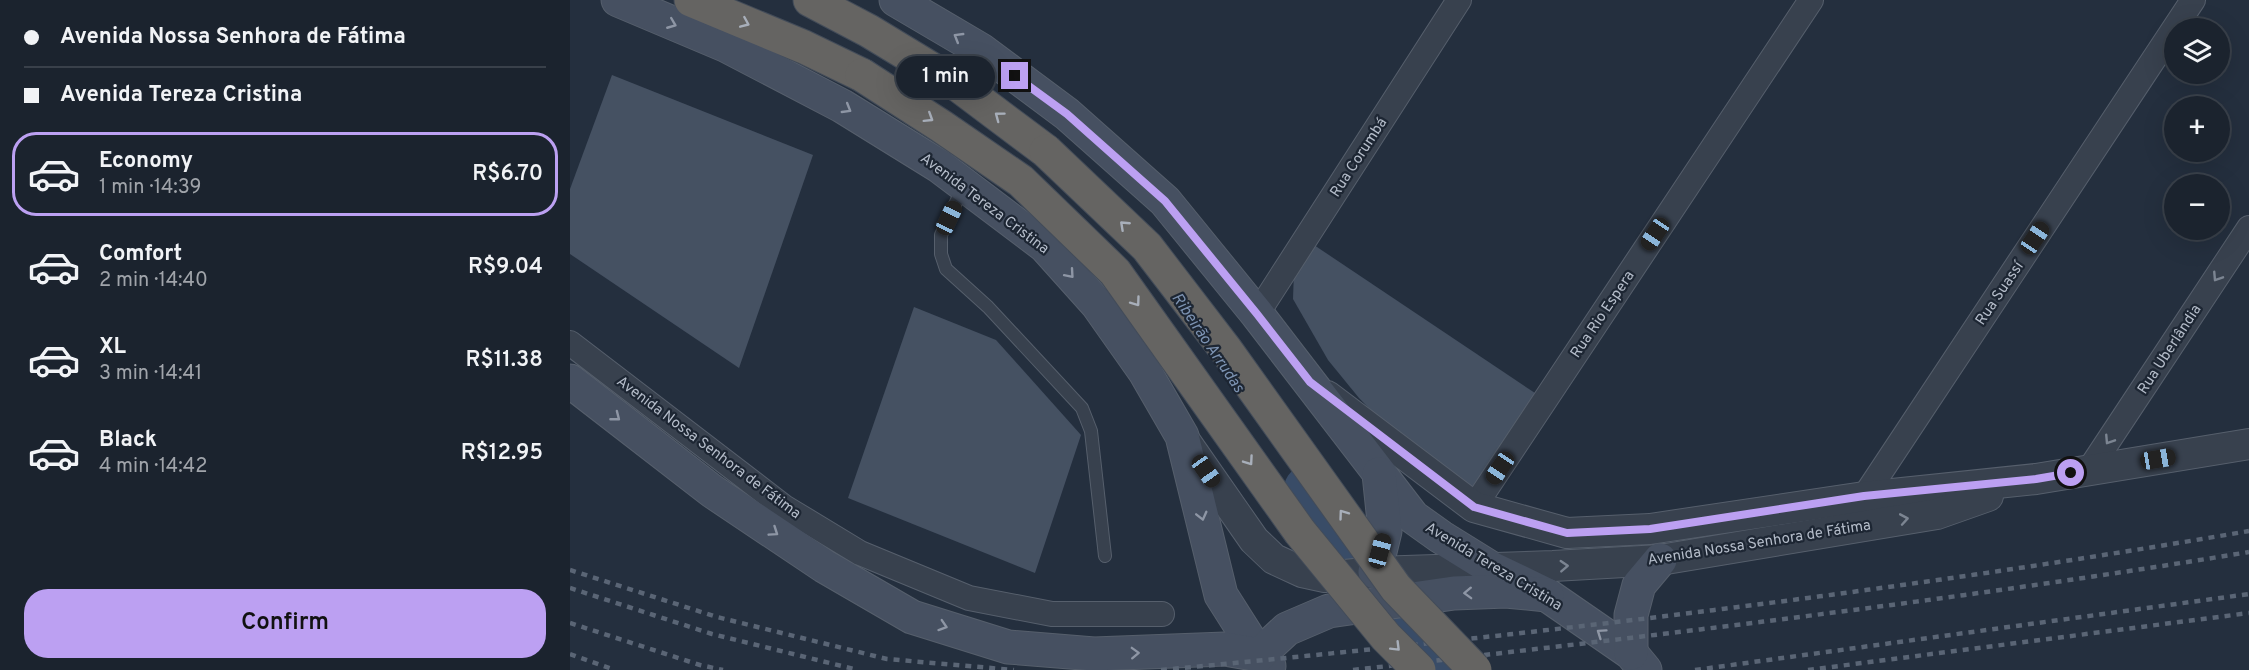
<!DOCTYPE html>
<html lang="en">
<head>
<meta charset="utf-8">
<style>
	body { margin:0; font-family:Overpass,sans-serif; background:#282f3a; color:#f1f3f6; height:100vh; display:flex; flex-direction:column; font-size:22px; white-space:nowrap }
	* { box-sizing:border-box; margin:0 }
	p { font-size:20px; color:#a0a4aa }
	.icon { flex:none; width:33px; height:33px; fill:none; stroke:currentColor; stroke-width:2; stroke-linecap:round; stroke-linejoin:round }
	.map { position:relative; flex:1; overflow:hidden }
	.sheet { display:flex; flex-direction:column; background:#1b232e; width:570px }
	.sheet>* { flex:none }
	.guide { display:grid; align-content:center; height:132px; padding:0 24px; background:#1b232e }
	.tools { position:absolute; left:1594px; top:18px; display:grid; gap:12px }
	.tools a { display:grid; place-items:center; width:66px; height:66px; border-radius:50%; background:#1b232e; box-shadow:0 6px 24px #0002,0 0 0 2px #39404a; font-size:30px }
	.end { position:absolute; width:27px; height:27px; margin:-14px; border:8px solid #bca0f2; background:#111; box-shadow:0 0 0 3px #111 }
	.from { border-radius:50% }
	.bubble { position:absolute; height:42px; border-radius:21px; background:#1b232e; box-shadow:0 6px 24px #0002,0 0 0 2px #39404a; font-size:20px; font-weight:600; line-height:42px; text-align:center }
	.car { position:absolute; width:18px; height:36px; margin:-18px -9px; border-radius:8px; box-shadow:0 0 4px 2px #0007; background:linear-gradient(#222 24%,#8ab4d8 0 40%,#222 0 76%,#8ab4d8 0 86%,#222 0) }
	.guide b { display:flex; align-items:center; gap:21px; height:57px; font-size:22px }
	.guide b+b { border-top:2px solid #39404a }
	.guide i { width:15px; height:15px; background:#f1f3f6 }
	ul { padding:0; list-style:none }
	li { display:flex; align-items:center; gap:18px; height:84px; margin:0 12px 9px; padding:0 12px; border:3px solid transparent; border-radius:24px }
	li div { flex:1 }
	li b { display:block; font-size:22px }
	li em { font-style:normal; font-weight:600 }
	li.selected { border-color:#bca0f2 }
	li>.icon { width:54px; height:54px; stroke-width:1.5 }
	.primary-button { display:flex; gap:12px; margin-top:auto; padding:12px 24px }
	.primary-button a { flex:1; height:69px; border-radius:24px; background:#bca0f2; color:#111; font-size:24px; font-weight:600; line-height:69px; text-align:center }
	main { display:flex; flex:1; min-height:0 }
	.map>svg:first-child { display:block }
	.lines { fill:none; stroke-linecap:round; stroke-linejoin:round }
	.river { stroke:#394c67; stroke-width:48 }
	.building { fill:#455162 }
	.service-casing { stroke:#565f6c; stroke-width:14 }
	.minor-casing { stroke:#565f6c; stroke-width:26 }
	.tertiary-casing { stroke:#565f6c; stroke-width:32 }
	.secondary-casing { stroke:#565f6c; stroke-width:35 }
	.trunk-casing { stroke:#434c59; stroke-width:35 }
	.service { stroke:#38414e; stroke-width:12 }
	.minor { stroke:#38414e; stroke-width:24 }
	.tertiary { stroke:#38414e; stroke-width:30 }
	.secondary { stroke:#465061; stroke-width:33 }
	.trunk { stroke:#656462; stroke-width:33 }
	.rail { stroke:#5a6575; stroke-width:4.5; stroke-dasharray:6 6; stroke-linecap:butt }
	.trunk-bridge-casing { stroke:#434c59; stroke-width:35; stroke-linecap:butt }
	.trunk-bridge { stroke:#656462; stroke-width:33 }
	.oneway { stroke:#a8afba }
	.oneway2 { stroke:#8e96a5 }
	.oneway3 { stroke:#7c8592 }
	.route { stroke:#bca0f2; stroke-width:8 }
	.labels { text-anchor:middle; stroke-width:4.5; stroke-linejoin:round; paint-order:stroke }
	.street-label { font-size:15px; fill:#b4bcc9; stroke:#1d2633 }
	.water-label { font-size:16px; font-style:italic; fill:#7c92b1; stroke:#1d2633 }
</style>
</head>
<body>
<main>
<section class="sheet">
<div class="guide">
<b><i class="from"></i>Avenida Nossa Senhora de Fátima</b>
<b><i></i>Avenida Tereza Cristina</b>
</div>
<ul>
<li class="selected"><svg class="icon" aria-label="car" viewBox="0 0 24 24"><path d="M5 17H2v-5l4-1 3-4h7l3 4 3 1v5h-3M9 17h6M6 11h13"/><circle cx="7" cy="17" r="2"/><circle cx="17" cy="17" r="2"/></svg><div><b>Economy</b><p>1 min · 14:39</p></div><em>R$6.70</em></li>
<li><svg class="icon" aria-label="car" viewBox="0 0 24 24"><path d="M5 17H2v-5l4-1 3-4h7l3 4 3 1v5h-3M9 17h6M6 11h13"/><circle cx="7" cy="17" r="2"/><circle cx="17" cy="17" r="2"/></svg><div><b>Comfort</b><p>2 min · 14:40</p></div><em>R$9.04</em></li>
<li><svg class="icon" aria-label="car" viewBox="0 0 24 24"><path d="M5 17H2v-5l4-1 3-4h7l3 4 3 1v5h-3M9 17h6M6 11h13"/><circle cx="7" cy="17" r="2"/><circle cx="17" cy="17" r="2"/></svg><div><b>XL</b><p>3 min · 14:41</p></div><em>R$11.38</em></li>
<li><svg class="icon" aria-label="car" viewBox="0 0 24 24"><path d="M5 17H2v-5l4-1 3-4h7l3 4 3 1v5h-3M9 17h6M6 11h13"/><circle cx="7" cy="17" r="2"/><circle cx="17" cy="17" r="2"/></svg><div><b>Black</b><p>4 min · 14:42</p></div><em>R$12.95</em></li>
</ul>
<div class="primary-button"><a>Confirm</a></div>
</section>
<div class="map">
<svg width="1679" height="670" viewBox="0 0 1679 670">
	<rect width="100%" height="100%" fill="#242f3e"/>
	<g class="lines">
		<path class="river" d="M738,489L824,619L871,670"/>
	</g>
	<g class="building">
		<path d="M42,75L243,155L169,368L0,254V189Z"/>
		<path d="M741,243L968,395L902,487L822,432L789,398L758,360L723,299L724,271Z"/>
		<path d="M344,307L426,340L511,435L465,573L278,498Z"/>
	</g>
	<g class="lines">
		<g class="service-casing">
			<path id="service" d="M393,187L371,235V254L376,269L418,307L512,408L521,431L535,556"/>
		</g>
		<g class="minor-casing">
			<g id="minor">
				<path d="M687,314L889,0"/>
				<path d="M0,343L214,507L290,553L399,598L482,614H592"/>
				<path d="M1519,470L1679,228"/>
				<path d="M1294,497L1623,0"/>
				<path d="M904,507L1241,0"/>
			</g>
		</g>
		<g class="tertiary-casing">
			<g id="tertiary">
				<path d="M757,396L904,507L997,533L1080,529L1294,497L1466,479L1679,444"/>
				<path d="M615,441L684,540L704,559L732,572L755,577L805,572L983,566L1090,560L1367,514L1418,496"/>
			</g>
		</g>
		<g class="secondary-casing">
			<g id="secondary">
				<path d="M48,0L157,46L272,106L369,166L475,246L527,304L575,372L612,436L651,595L689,655L699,666"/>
				<path d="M326,0L411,50L497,114L595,201L687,314L843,517L871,537L921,568L977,595L1061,653L1075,670"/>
				<path d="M0,381L142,491L254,566L342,617L438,647L524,654L655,649L689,655L717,629L759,611L884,593L936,591L977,595"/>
				<path d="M805,572L815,531L809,474"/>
				<path d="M1061,653V615L1069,585L1090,560"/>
			</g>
		</g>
		<g class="trunk-casing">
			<g id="trunk">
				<path d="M121,0L234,47L292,75"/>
				<path d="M240,0L299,31L388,85L476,151"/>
			</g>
		</g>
		<use href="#service" class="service"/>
		<use href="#minor" class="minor"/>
		<use href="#tertiary" class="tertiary"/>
		<use href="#secondary" class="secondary"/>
		<use href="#trunk" class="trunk"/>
		<g class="rail">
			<path d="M0,570L147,617L317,659L444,670"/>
			<path d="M0,588L142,634L288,670"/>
			<path d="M0,623L130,665L153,670"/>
			<path d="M0,654L45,670"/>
			<path d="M591,670C955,636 1319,593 1679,531"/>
			<path d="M783,670C1083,636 1382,601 1679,552"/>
			<path d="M1125,670L1679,594"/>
			<path d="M1238,670L1679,613"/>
		</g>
		<g class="trunk-bridge-casing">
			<g id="trunk-bridge">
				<path d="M292,75L371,126L451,181L545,272L730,532L816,637L849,670"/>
				<path d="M476,151L577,247L656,350L826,588L905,670"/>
			</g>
		</g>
		<use href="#trunk-bridge" class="trunk-bridge"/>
	</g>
	<defs><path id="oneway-chevron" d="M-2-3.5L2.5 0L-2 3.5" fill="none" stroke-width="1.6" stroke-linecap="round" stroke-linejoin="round" transform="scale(1.5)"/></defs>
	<g class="oneway">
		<use href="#oneway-chevron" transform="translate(175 23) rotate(23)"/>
		<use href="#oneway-chevron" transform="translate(429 116) rotate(-143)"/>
		<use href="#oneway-chevron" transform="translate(359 118) rotate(32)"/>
		<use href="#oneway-chevron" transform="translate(554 225) rotate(-137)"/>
		<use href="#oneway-chevron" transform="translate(566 302) rotate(54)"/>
		<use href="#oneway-chevron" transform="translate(679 461) rotate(55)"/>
		<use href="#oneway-chevron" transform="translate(773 514) rotate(-126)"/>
		<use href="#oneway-chevron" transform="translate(826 647) rotate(45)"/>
	</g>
	<g class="oneway2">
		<use href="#oneway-chevron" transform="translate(102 24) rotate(22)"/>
		<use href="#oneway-chevron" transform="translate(388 37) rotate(-149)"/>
		<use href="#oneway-chevron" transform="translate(277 109) rotate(31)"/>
		<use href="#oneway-chevron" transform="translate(500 274) rotate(49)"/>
		<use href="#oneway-chevron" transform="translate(46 417) rotate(38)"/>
		<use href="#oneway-chevron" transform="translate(632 516) rotate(76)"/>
		<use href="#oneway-chevron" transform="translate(204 532) rotate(34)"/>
		<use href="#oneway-chevron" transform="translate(898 593) rotate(178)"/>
		<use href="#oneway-chevron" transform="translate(373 626) rotate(18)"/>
		<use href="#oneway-chevron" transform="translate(1031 633) rotate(-145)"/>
		<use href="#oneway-chevron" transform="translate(565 653) rotate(-2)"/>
	</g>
	<g class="oneway3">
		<use href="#oneway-chevron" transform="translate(1647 277) rotate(123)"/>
		<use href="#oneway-chevron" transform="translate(1539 440) rotate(123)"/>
		<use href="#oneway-chevron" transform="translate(1334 519) rotate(-10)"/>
		<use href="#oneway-chevron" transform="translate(994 566) rotate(-3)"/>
	</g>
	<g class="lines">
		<path class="route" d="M445,76L497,114L595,201L687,314L740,382L904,507L997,533L1080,529L1294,496L1466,479L1501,473"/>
	</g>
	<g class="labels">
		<g class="street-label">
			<text transform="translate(788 157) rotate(-57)" y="5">Rua Corumbá</text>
			<text transform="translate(415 203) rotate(37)" y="5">Avenida Tereza Cristina</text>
			<text transform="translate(1429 293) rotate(-56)" y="5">Rua Suassí</text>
			<text transform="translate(1032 314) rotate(-56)" y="5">Rua Rio Espera</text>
			<text transform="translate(1599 349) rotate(-57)" y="5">Rua Uberlândia</text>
			<text transform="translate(139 447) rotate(37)" y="5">Avenida Nossa Senhora de Fátima</text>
			<text transform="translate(1189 542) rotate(-9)" y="5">Avenida Nossa Senhora de Fátima</text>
			<text transform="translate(924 566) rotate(31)" y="5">Avenida Tereza Cristina</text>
		</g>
		<g class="water-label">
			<text transform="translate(639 342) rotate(56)" y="6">Ribeirão Arrudas</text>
		</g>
	</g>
</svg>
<div class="tools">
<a><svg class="icon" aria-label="layers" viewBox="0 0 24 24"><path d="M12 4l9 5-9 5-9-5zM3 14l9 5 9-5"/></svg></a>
<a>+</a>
<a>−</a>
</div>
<i class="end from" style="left:1501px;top:473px"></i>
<i class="end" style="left:445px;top:76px"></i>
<div class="bubble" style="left:326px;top:56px;width:99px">1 min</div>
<i class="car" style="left:379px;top:218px;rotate:25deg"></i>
<i class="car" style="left:1085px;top:234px;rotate:214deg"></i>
<i class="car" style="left:1465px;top:238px;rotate:34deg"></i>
<i class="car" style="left:1588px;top:459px;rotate:81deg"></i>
<i class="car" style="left:930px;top:468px;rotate:214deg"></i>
<i class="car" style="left:636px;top:471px;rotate:145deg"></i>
<i class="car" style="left:810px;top:551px;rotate:15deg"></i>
</div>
</main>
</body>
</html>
